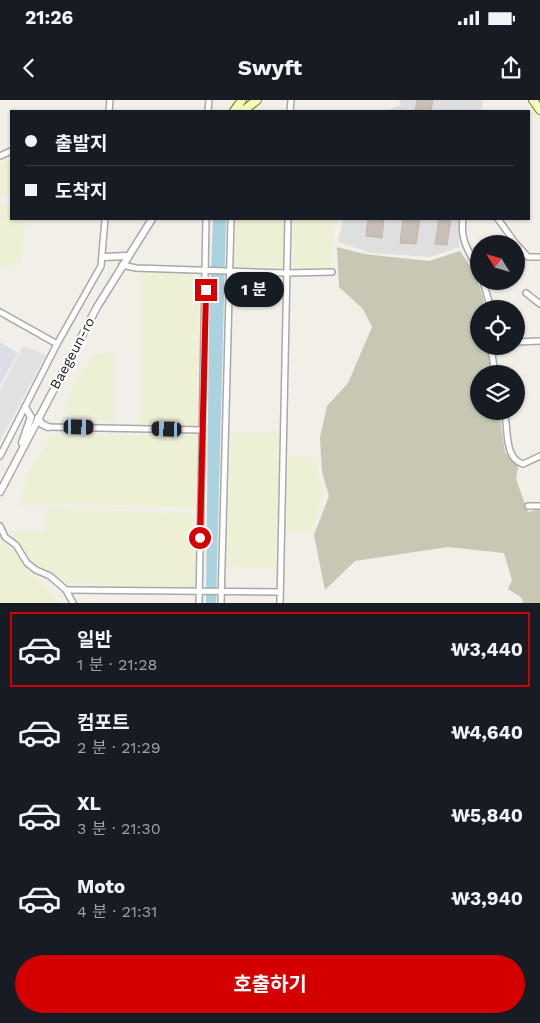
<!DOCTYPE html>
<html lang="ko">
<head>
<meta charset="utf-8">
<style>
	body { margin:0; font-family:"Work Sans","Noto Sans KR",sans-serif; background:#20242c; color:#f1f3f6; height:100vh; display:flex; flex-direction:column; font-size:19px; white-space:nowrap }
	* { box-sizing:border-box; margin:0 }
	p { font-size:16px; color:#9ea1a6 }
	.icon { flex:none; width:28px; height:28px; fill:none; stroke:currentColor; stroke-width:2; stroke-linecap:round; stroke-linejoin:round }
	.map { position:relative; height:503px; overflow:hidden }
	.panel { display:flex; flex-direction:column; background:#171b24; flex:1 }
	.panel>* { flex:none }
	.banner { position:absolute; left:10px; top:10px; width:520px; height:110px; border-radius:0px; box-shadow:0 1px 4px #0004; display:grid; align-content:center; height:110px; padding:0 15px; background:#171b24 }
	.needle { width:32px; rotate:307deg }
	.controls { position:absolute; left:470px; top:135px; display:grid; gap:10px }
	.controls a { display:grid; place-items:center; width:55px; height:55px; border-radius:50%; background:#171b24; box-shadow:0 1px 4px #0004; font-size:25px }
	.end { position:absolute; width:22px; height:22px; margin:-11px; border:6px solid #d40000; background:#fff; box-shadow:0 0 0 2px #fff }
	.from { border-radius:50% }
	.bubble { position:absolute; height:35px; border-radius:18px; background:#171b24; box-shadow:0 1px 4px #0004; font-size:16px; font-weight:700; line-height:35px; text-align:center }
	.car { position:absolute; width:15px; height:30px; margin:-15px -8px; border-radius:6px; box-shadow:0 0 4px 1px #0007; background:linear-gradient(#222 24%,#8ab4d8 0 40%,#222 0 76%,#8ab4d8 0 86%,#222 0) }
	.banner b { display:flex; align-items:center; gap:18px; height:48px; font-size:19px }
	.banner b+b { border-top:1px solid #363941 }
	.banner i { width:12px; height:12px; background:#f1f3f6 }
	ul { padding:9px 0 0; list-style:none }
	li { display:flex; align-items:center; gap:15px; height:75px; margin:0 10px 8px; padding:0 5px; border:2px solid transparent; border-radius:0px }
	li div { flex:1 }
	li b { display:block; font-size:19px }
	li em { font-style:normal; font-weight:700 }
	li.active { border-color:#d40000 }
	li>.icon { width:45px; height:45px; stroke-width:1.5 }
	.cta { display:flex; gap:10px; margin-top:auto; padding:10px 15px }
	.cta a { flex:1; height:58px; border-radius:30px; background:#d40000; color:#fff; font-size:20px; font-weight:700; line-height:58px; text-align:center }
	.status { display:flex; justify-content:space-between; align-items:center; height:35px; padding:0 25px; background:#171b24; direction:ltr }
	.status svg { height:14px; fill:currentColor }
	header { display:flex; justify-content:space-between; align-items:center; height:65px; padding:0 15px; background:#171b24; font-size:22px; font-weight:700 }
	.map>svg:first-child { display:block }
	.residential { fill:#e0dfdf }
	.construction { fill:#c7c7b4 }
	.farmland { fill:#eef0d5 }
	.parking { fill:#e2e2e2 }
	.plaza { fill:#dddde8 }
	.water { fill:#aad3df }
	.building { fill:#c7bfb8; stroke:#c4b6ab }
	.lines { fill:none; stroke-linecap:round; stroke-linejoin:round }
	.minor-casing { stroke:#a9a9a9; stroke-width:8 }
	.tertiary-casing { stroke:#a9a9a9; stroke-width:9 }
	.secondary-casing { stroke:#707d05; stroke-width:10 }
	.minor { stroke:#fff; stroke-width:5 }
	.tertiary { stroke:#fff; stroke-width:6 }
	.secondary { stroke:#f7fabf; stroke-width:8 }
	.route { stroke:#d40000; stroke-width:6 }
	.labels { text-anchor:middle; stroke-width:4.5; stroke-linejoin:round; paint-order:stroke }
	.street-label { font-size:14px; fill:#222; stroke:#fff }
</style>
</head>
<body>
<div class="status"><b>21:26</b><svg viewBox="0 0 49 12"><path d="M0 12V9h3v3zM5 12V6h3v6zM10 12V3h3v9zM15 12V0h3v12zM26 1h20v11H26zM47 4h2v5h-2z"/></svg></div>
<header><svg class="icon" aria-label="back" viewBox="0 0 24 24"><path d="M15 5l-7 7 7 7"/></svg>Swyft<svg class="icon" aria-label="share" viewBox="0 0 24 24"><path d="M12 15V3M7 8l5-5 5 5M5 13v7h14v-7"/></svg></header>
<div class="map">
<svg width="540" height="503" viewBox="0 0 540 503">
	<rect width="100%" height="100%" fill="#f2efe9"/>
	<g class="residential">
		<path d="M399,0H483L481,11H385L401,5Z"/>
		<path d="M343,119H460L459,147L430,157L371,153L338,142Z"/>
	</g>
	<path class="construction" d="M337,147L364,154L429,161L460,151L475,173L483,197L485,209H479V246H490L494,274H479V311H499L505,352L518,367L516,379L528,412L540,409V503H523L522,498L508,489L512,480L504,453L448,447L355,461L325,490L314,435L329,396L322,372L320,337L327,306L348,283L372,227L363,209L339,187Z"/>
	<g class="farmland">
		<path d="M11,57V94H0V64Z"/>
		<path d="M11,105V119H26L21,163L0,169V106Z"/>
		<path d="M236,119H285L283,168L234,166Z"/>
		<path d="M294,119H338L333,134L331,168H293Z"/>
		<path d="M142,171L200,172L197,325L140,324Z"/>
		<path d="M114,252V322L65,314L71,290L93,256Z"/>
		<path d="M280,333L275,469L227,467L231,334Z"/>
		<path d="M197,335L196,408L91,404L19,406L28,374L50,336Z"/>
		<path d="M288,355L317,358V373L326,394L318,406L313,432L285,431Z"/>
		<path d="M48,408L194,414L196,488L64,483L36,466L12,437L16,431L43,432Z"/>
		<path d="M0,439L28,467L60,503H0Z"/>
	</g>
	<path class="parking" d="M23,246L46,255L0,341V290Z"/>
	<path class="plaza" d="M0,242L18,253L0,285Z"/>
	<path class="water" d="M213,119H226L216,503H206L209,224Z"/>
	<g class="building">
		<path d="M417,0H433L431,11H415Z"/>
		<path d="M368,119H384L382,138L366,136Z"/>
		<path d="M403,119H420L416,144L400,143Z"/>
		<path d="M439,119H451L447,145L435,144Z"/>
	</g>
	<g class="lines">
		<g class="minor-casing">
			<g id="minor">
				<path d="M109,11L110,0"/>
				<path d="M208,11L209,0"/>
				<path d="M290,11L291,0"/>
				<path d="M0,56L11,51"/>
				<path d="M463,119C461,134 464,143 471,156"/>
				<path d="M498,119L516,144"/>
				<path d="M503,144H514"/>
				<path d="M516,144L528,157H540"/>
				<path d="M479,148L471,156L479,170"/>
				<path d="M122,165L136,168L287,173L332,172"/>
				<path d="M483,181L491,209"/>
				<path d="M526,193L540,204"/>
				<path d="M0,212L57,244"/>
				<path d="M516,242L540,241"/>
				<path d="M495,274L492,254L499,246"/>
				<path d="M504,311C509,327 503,358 523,364L540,356"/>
				<path d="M48,327L202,330"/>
				<path d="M0,356L57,244L101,166L105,119"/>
				<path d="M528,406H540"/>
				<path d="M0,426L5,437L16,445L27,463L36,470L50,476L66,490L73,503"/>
				<path d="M66,490L280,492"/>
				<path d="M199,503L206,119"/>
				<path d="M221,503L231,119"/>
				<path d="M280,503L288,119"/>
			</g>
		</g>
		<g class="tertiary-casing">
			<g id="tertiary">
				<path d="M103,157L127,156"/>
				<path d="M38,318L42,324L48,327"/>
				<path d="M22,343L31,317L25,307"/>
				<path d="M0,392L97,207L152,119"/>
			</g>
		</g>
		<g class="secondary-casing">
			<g id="secondary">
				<path d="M533,0L540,10"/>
				<path d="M234,11L242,0"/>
				<path d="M243,11L257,0"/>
			</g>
		</g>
		<use href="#minor" class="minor"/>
		<use href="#tertiary" class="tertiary"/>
		<use href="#secondary" class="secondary"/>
	</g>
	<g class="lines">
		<path class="route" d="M200,438L206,190"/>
	</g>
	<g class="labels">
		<g class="street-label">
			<text transform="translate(72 253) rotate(-62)" y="5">Baegeun-ro</text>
		</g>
	</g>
</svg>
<div class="controls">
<a><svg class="needle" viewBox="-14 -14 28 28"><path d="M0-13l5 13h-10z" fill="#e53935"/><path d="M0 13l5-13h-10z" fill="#9ea1a6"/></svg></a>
<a><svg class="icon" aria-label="locate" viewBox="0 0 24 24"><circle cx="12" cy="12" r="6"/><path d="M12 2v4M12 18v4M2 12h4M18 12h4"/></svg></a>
<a><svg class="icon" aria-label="layers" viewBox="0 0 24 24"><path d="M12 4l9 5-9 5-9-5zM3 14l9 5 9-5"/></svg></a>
</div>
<i class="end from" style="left:200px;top:438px"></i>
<i class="end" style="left:206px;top:190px"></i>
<div class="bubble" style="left:224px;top:172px;width:60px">1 분</div>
<i class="car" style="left:79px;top:327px;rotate:91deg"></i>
<i class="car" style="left:167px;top:329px;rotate:272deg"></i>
<div class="banner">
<b><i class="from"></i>출발지</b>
<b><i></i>도착지</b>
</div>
</div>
<section class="panel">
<ul>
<li class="active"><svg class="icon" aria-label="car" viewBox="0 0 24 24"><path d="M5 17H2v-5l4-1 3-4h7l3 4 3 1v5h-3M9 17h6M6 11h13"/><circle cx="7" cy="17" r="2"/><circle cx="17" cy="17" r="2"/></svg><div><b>일반</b><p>1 분 · 21:28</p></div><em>₩3,440</em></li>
<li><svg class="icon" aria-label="car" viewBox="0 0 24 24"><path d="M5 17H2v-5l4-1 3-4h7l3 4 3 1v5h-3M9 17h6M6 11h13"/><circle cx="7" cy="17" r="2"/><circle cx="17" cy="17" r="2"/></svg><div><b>컴포트</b><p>2 분 · 21:29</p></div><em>₩4,640</em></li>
<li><svg class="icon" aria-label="car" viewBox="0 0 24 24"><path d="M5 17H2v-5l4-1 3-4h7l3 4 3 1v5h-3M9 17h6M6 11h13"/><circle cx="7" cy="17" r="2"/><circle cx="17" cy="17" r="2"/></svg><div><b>XL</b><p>3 분 · 21:30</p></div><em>₩5,840</em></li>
<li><svg class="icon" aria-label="car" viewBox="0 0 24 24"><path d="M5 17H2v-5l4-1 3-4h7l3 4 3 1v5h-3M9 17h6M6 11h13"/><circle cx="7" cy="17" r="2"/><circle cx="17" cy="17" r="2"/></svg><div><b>Moto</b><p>4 분 · 21:31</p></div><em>₩3,940</em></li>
</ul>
<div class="cta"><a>호출하기</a></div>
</section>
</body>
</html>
